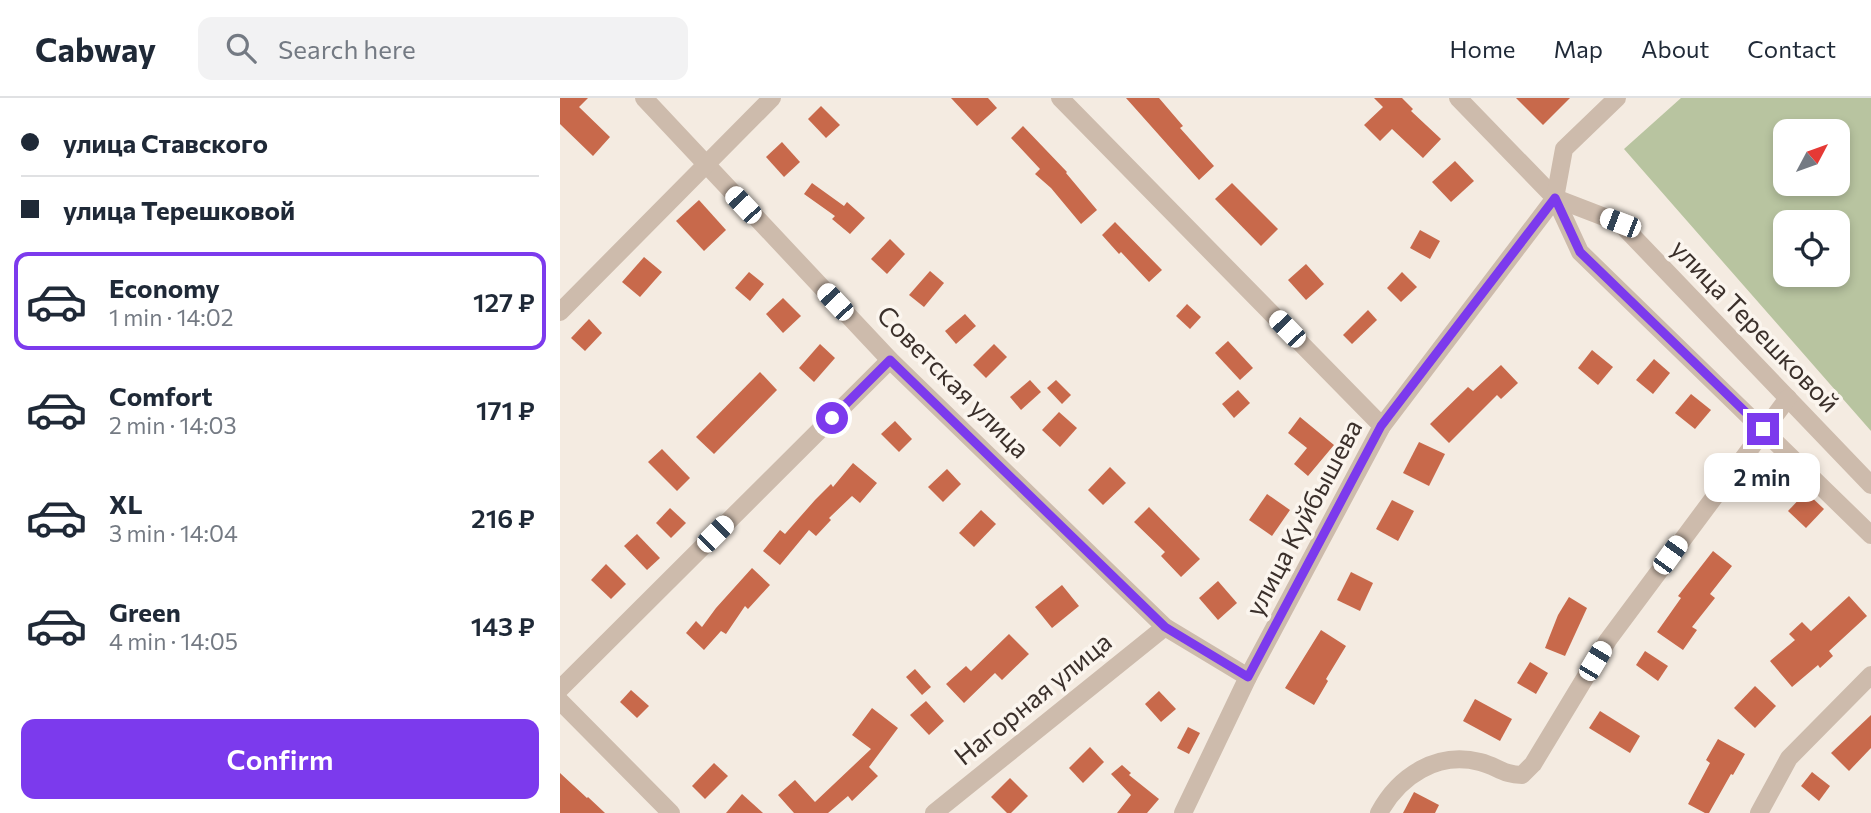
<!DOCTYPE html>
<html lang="en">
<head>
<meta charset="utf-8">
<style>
	body { margin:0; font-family:Commissioner,sans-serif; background:#f2f2f3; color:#1f2937; height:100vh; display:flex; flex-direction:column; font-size:26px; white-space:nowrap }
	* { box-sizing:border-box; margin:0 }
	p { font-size:23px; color:#747a83 }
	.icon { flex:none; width:38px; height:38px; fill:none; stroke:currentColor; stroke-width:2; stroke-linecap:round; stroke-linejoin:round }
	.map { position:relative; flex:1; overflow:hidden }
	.side { display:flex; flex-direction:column; background:#fff; width:560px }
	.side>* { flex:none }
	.top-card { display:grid; align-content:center; height:154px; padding:0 21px; background:#fff }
	.needle { width:46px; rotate:49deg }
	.controls { position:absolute; left:1213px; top:21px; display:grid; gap:14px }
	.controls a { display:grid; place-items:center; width:77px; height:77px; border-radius:14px; background:#fff; box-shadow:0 4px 10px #0003; font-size:35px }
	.end { position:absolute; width:32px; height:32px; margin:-16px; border:9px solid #7c3aed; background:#fff; box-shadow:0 0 0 4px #fff }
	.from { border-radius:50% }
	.bubble { position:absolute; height:49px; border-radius:14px; background:#fff; box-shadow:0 4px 10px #0003; font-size:23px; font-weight:600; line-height:49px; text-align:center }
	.car { position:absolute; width:21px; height:42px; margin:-21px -10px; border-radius:9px; box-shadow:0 0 5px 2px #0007; background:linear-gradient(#fff 24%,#345 0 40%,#fff 0 76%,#345 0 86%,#fff 0) }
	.top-card b { display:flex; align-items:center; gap:24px; height:66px; font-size:26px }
	.top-card b+b { border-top:2px solid #e0e1e3 }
	.top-card i { width:18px; height:18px; background:#1f2937 }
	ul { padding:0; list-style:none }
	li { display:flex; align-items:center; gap:21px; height:98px; margin:0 14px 10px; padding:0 7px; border:4px solid transparent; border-radius:14px }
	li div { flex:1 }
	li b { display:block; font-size:26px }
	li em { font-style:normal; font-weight:600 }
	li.active { border-color:#7c3aed }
	li>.icon { width:63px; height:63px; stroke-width:1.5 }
	.action { display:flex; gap:14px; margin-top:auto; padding:14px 21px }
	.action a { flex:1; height:80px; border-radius:14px; background:#7c3aed; color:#fff; font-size:28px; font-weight:600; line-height:80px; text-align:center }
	header { display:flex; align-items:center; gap:42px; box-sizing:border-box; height:98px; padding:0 35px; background:#fff; border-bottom:2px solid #e0e1e3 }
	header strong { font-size:33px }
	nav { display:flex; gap:38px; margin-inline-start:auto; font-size:24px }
	.search { width:490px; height:63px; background:#f2f2f3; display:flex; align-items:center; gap:18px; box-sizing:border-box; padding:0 24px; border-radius:14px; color:#747a83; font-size:26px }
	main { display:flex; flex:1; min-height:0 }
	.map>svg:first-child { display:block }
	.green { fill:#b8c4a0; fill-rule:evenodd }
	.building { fill:#c8694b }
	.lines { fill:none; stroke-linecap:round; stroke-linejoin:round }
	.minor { stroke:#cdbbac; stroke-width:18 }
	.route { stroke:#7c3aed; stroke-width:9 }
	.labels { text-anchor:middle; stroke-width:7; stroke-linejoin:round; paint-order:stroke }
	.street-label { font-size:26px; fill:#3b302b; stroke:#fbf5ee }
</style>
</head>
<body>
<header>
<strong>Cabway</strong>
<div class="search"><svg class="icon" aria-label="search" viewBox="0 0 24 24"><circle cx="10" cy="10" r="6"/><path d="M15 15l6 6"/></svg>Search here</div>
<nav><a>Home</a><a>Map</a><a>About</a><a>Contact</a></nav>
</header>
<main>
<section class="side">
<div class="top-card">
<b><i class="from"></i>улица Ставского</b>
<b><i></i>улица Терешковой</b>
</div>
<ul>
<li class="active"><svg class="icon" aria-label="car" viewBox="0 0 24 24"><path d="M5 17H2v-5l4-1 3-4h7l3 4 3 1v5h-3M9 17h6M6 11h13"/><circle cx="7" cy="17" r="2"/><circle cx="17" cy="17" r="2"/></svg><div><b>Economy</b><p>1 min · 14:02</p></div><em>127 ₽</em></li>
<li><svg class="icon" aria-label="car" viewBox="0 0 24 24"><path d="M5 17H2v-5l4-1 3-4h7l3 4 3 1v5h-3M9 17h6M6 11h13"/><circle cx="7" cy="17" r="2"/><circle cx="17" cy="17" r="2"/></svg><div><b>Comfort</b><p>2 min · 14:03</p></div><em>171 ₽</em></li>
<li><svg class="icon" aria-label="car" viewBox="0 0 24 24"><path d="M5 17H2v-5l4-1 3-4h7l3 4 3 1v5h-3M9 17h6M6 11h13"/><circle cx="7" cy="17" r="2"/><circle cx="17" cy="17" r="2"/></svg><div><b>XL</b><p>3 min · 14:04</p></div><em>216 ₽</em></li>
<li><svg class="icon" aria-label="car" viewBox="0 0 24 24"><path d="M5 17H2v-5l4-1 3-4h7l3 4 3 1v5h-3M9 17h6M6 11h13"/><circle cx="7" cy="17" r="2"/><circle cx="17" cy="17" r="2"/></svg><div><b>Green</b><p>4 min · 14:05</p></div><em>143 ₽</em></li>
</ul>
<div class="action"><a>Confirm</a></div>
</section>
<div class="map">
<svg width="1311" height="715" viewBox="0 0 1311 715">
	<rect width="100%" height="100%" fill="#f4ebe1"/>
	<path class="green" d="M1121,0H1311V333L1064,51ZM1225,33H1278V86H1225ZM1225,124H1278V177H1225Z"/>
	<g class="building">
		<path d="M0,0H28L19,9L50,39L33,58L0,26Z"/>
		<path d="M391,0H428L437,10L417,28Z"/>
		<path d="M566,0H599L623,28L620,30L654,68L639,82Z"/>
		<path d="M814,0H842L853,11L851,13L881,41L863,60L832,31L820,43L804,27L823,9Z"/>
		<path d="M956,0H1010L983,27Z"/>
		<path d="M261,8L280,27L266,40L248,21Z"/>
		<path d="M463,28L507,74L506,75L537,112L521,126L491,90L475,76L480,71L451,40Z"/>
		<path d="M222,44L240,64L224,79L206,59Z"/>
		<path d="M895,63L914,83L891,104L872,84Z"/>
		<path d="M252,85L284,108L287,104L305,120L290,136L272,121L275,118L244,96Z"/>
		<path d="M672,85L718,131L701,148L655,101Z"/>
		<path d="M139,102L166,132L144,153L116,123Z"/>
		<path d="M555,124L602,172L589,184L561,154L559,156L542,137Z"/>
		<path d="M860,132L880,143L870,161L850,150Z"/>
		<path d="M330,141L345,156L327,176L311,161Z"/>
		<path d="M84,159L102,174L80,199L62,184Z"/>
		<path d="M746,166L764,186L746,202L728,182Z"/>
		<path d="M370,173L384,185L364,209L349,197Z"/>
		<path d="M189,174L204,186L190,203L175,190Z"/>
		<path d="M842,174L857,189L841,204L827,190Z"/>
		<path d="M223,200L241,218L223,235L206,216Z"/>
		<path d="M627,206L641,219L630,231L616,218Z"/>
		<path d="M808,212L817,222L792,246L783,237Z"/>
		<path d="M405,216L416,228L396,246L385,233Z"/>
		<path d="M29,221L42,235L25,253L11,240Z"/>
		<path d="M668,243L693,270L680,282L655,255Z"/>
		<path d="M260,246L275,260L254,284L239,270Z"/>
		<path d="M434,246L447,259L426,280L413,267Z"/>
		<path d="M1032,252L1053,269L1038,287L1018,270Z"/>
		<path d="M1094,261L1110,275L1093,296L1076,282Z"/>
		<path d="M941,267L958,285L941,301L937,297L889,345L870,326L908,289L913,293Z"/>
		<path d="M200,274L217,292L154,356L136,339Z"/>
		<path d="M470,282L481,294L461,312L450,299Z"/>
		<path d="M496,282L511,297L502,306L487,290Z"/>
		<path d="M678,292L690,305L674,320L662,306Z"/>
		<path d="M1131,296L1151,312L1135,331L1115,315Z"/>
		<path d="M499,314L517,330L500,349L482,332Z"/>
		<path d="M740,319L774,347L748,378L734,366L747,350L728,335Z"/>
		<path d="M335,323L352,341L339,354L321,336Z"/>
		<path d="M859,344L885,356L869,388L843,375Z"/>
		<path d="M102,351L130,380L117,393L88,364Z"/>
		<path d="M293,365L317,385L300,405L292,398L269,420L271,422L256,438L249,432L220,467L203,453L220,432L225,436L255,402L271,386L273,389Z"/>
		<path d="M550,369L566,385L543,407L528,392Z"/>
		<path d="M387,371L401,386L383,404L368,389Z"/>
		<path d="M1198,375L1210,385L1196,400L1184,391Z"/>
		<path d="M1246,394L1264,411L1246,430L1228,413Z"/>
		<path d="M707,396L730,412L712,438L689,422Z"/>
		<path d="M832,402L854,413L838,443L816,431Z"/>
		<path d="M589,409L640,461L621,479L601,458L605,454L574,424Z"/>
		<path d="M110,410L126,425L111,440L96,425Z"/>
		<path d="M421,412L436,426L414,449L399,435Z"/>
		<path d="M77,436L100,460L87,472L64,448Z"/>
		<path d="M1153,453L1172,468L1150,496L1155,500L1132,529L1137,532L1123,552L1097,534L1121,500L1118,498Z"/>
		<path d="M46,466L66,486L51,501L31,482Z"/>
		<path d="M192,470L210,487L188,511L185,508L166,536L161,533L144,552L126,535L136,523L142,529L156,510Z"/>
		<path d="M791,474L813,485L800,513L777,502Z"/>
		<path d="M658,483L677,505L658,522L639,500Z"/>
		<path d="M502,487L519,508L492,530L475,509Z"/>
		<path d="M1289,498L1307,518L1269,553L1273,558L1260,570L1258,567L1232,589L1210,563L1235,542L1229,536L1242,524L1251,533Z"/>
		<path d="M1009,499L1027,510L1005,558L985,550L998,517Z"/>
		<path d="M761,532L786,548L766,581L768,583L754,607L725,590Z"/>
		<path d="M449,536L469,556L442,582L435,575L404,605L386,586L406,568L411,573Z"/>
		<path d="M1085,553L1108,568L1098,583L1076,567Z"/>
		<path d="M970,564L988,575L976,596L957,585Z"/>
		<path d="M355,571L371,589L362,597L346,579Z"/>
		<path d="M1195,588L1216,608L1195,630L1174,610Z"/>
		<path d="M71,592L89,608L77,620L60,604Z"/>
		<path d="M599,593L616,611L601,624L585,606Z"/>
		<path d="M915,601L952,621L940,643L903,623Z"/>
		<path d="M366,603L384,623L369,637L350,617Z"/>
		<path d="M312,610L338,630L309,669L318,678L292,703L288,698L268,715H234L218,697L235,682L255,704L311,651L292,637Z"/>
		<path d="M1040,613L1080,638L1070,655L1029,630Z"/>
		<path d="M1311,617V650L1289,673L1271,655Z"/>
		<path d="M628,629L640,635L629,656L617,650Z"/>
		<path d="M1158,641L1185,656L1173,677L1171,676L1149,715H1145L1128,706L1150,665L1146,662Z"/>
		<path d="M530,649L544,664L523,685L509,670Z"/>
		<path d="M154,665L168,678L145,701L132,688Z"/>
		<path d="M562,667L571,675L569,677L599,701L587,715H557L571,697L551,676Z"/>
		<path d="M1252,674L1270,688L1259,703L1241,688Z"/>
		<path d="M0,675L27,700L28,699L45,715H0Z"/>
		<path d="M450,680L468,698L451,715H447L431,699Z"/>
		<path d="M854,694L879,707L875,715H843Z"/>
		<path d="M182,696L203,715H166Z"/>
	</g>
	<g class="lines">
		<g class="minor">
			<path d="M84,0L330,262L605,529L688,579"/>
			<path d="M500,0L822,328"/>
			<path d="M898,0L995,100L1020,154L1311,437"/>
			<path d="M995,100L1060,125L1311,387"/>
			<path d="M0,214L212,0"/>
			<path d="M0,591L330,262"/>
			<path d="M0,603L111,715"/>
			<path d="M374,715L605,529"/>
			<path d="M623,715L688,579L822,328L995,100L1004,51L1057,0"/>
			<path d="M819,715C839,678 877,653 920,664C937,668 943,677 962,677L973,666L1048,542L1228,300"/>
			<path d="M1199,715L1229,660L1311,577"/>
		</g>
	</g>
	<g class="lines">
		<path class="route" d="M272,320L330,262L605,529L688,579L821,328L995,100L1020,154L1203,331"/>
	</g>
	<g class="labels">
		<g class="street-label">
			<text transform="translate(1195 228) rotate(46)" y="9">улица Терешковой</text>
			<text transform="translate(393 284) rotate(45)" y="9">Советская улица</text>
			<text transform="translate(744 420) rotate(-62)" y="9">улица Куйбышева</text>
			<text transform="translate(473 601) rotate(-39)" y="9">Нагорная улица</text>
		</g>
	</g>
</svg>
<div class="controls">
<a><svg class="needle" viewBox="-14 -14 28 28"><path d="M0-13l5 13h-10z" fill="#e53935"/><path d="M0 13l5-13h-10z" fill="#747a83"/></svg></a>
<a><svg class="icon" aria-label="locate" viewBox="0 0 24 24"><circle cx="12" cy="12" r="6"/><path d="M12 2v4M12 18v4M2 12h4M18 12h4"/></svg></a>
</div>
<i class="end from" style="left:272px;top:320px"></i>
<i class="end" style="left:1203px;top:331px"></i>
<div class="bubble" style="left:1144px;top:355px;width:116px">2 min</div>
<i class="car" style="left:183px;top:107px;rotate:317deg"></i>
<i class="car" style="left:1060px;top:125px;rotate:291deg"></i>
<i class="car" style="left:275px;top:204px;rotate:317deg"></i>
<i class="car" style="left:727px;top:231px;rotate:316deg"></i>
<i class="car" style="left:155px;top:436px;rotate:45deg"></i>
<i class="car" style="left:1110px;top:457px;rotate:36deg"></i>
<i class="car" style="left:1035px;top:563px;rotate:31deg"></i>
</div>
</main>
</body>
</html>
